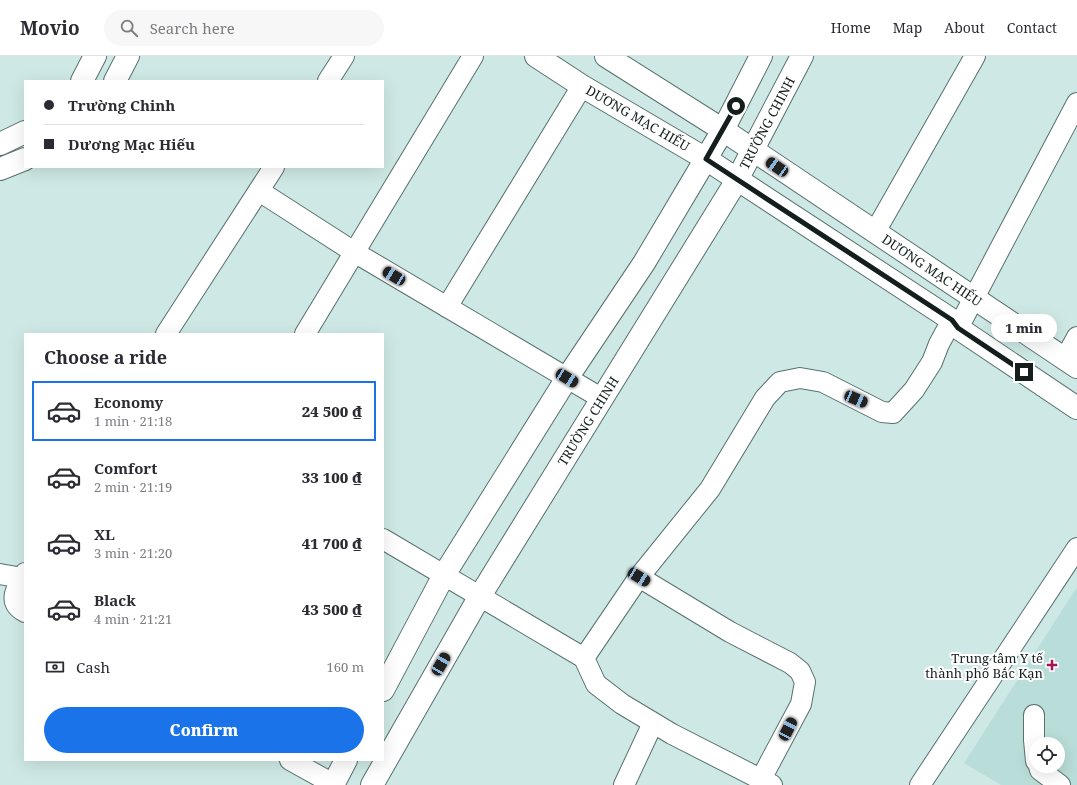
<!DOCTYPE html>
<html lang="en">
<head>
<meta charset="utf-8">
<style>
	body { margin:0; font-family:"Noto Serif",serif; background:#f7f7f7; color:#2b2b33; height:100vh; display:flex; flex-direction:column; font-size:15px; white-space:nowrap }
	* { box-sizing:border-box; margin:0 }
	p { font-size:13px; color:#7c7c81 }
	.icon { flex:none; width:22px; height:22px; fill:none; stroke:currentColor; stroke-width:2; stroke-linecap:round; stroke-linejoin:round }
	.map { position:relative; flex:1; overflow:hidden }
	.panel { position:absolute; left:24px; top:277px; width:360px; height:428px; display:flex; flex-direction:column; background:#fff; border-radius:0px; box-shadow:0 4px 16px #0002 }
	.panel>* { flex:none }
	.guide { position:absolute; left:24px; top:24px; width:360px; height:88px; border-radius:0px; box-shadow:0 4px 16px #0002; display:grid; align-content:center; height:88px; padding:0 20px; background:#fff }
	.fabs { position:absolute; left:1029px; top:681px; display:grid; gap:8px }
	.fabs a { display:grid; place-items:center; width:36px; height:36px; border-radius:50%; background:#fff; box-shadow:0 4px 16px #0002; font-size:20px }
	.end { position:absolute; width:18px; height:18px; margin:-9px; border:5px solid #141e1d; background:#fff; box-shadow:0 0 0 2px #fff }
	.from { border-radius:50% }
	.bubble { position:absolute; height:28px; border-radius:14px; background:#fff; box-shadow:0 4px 16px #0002; font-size:13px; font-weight:800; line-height:28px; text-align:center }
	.car { position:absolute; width:12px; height:24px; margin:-12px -6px; border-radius:5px; box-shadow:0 0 3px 1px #0007; background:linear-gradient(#222 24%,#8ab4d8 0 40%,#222 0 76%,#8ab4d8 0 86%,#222 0) }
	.guide b { display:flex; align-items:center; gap:14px; height:38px; font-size:15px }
	.guide b+b { border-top:1px solid #e1e1e2 }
	.guide i { width:10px; height:10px; background:#2b2b33 }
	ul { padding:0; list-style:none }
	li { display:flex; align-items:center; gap:12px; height:60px; margin:0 8px 6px; padding:0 12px; border:2px solid transparent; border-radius:0px }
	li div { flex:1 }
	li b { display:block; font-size:15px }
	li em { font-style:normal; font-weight:800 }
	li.active { border-color:#1a73e8 }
	li>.icon { width:36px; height:36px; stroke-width:1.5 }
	h2 { padding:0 20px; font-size:18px; line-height:48px }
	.pay { display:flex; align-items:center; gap:10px; height:44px; padding:0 20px; font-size:15px }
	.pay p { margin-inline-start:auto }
	.primary-button { display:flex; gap:8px; margin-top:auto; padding:8px 20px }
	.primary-button a { flex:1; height:46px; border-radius:24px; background:#1a73e8; color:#fff; font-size:16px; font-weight:800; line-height:46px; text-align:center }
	header { display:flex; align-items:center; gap:24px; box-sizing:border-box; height:56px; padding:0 20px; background:#fff; border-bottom:1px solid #e1e1e2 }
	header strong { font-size:19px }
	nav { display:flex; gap:22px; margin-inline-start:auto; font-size:14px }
	.search { width:280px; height:36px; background:#f7f7f7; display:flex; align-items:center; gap:10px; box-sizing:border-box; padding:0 14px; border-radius:22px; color:#7c7c81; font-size:15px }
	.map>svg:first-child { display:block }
	.built { fill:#b9ddd8; fill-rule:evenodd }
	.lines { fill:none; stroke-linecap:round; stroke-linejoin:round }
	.minor-casing { stroke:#58716e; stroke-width:22 }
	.major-casing { stroke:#58716e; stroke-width:24 }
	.minor { stroke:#fff; stroke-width:20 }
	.major { stroke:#fff; stroke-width:22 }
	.route { stroke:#141e1d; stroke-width:5 }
	.poi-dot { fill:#a51352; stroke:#fff; stroke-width:1.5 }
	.labels { text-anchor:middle; stroke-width:4; stroke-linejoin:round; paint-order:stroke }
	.street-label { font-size:13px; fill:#141e1d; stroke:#fff }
	.poi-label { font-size:13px; fill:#141e1d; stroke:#fff; text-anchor:end }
</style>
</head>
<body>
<header>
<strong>Movio</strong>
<div class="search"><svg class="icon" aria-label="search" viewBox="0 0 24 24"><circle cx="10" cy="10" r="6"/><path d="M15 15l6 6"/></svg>Search here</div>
<nav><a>Home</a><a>Map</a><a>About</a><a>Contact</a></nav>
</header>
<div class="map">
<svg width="1077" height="729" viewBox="0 0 1077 729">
	<rect width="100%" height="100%" fill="#cee9e5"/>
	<path class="built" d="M1077,531V729H1001L964,707ZM1036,688H1058V710H1036Z"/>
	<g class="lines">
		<g class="minor-casing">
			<g id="minor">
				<path d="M328,25L344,0"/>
				<path d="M259,135L354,196L601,342"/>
				<path d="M875,176L975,0"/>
				<path d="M447,251L582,30"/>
				<path d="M958,272L1077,47"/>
				<path d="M166,278L274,111"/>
				<path d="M305,278L473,0"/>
				<path d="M1065,303L1077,281"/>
				<path d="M383,483L584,602L596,628L622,648L672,678L772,729"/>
				<path d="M25,517C17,531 6,546 25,556"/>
				<path d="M0,518L22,522"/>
				<path d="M639,521L730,576L790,607L800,615L805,626L801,648L761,723"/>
				<path d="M584,602L639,521L710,433L765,342L780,326L800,322L823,326L882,356L893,357L914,334L932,306L939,288L952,264"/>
				<path d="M1034,659V684L1036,705"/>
				<path d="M290,704L335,729"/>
				<path d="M1039,710L1040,714L1060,729"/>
				<path d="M624,729L653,667"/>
				<path d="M920,729L1077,492"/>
			</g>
		</g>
		<g class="major-casing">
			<g id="major">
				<path d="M536,0L582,30L706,103L952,264L958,272L1077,352"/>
				<path d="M606,0L723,74L1077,311"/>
				<path d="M82,25L95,0"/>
				<path d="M115,25L128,0"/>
				<path d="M0,88L25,76"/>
				<path d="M0,113L25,103"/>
				<path d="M383,634L444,519L567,322L644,207L723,74L761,0"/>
				<path d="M333,729L346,704"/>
				<path d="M372,729L480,540L737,124L802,0"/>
			</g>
		</g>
		<use href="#minor" class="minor"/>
		<use href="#major" class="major"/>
	</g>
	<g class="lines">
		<path class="route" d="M736,50L706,103L952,264L958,272L1024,316"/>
	</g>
	<path class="poi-dot" d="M1050 603h4v4h4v4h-4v4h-4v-4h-4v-4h4z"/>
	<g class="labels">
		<g class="street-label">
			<text transform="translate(638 62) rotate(30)" y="5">DƯƠNG MẠC HIẾU</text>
			<text transform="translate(767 67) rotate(-62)" y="5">TRƯỜNG CHINH</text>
			<text transform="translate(932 214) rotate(34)" y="5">DƯƠNG MẠC HIẾU</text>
			<text transform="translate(588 365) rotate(-58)" y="5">TRƯỜNG CHINH</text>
		</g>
		<g class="poi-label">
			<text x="1043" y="607">Trung tâm Y tế<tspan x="1043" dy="15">thành phố Bắc Kạn</tspan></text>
		</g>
	</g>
</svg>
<div class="fabs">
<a><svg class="icon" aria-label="locate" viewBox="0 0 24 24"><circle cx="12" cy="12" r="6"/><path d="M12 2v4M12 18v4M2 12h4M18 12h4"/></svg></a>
</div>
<i class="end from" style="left:736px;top:50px"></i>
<i class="end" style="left:1024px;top:316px"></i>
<div class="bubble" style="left:991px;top:258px;width:66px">1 min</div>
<i class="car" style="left:777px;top:111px;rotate:304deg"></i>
<i class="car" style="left:394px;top:220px;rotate:301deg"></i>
<i class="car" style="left:567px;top:322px;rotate:121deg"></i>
<i class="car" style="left:856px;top:343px;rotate:113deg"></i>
<i class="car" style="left:639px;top:521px;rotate:121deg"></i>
<i class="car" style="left:441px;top:608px;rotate:30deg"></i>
<i class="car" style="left:788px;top:673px;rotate:27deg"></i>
<div class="guide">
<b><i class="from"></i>Trường Chinh</b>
<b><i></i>Dương Mạc Hiếu</b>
</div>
<section class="panel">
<h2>Choose a ride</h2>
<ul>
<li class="active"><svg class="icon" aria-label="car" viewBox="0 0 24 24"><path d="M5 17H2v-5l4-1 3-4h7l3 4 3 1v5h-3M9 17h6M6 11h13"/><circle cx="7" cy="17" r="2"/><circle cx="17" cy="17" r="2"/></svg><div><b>Economy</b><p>1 min · 21:18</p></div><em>24 500 ₫</em></li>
<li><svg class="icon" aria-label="car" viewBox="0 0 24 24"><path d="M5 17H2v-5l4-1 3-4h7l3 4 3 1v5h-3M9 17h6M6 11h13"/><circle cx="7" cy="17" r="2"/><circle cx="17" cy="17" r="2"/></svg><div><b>Comfort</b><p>2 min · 21:19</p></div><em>33 100 ₫</em></li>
<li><svg class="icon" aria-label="car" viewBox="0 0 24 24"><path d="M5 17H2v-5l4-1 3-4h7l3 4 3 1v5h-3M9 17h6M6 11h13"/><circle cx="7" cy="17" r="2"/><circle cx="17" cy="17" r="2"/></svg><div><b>XL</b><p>3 min · 21:20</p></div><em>41 700 ₫</em></li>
<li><svg class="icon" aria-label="car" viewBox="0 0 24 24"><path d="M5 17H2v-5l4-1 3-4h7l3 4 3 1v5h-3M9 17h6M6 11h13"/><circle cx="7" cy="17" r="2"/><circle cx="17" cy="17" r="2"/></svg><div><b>Black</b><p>4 min · 21:21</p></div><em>43 500 ₫</em></li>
</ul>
<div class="pay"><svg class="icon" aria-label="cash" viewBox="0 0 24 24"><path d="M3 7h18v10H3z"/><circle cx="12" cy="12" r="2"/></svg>Cash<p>160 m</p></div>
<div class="primary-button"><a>Confirm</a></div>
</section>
</div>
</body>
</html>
